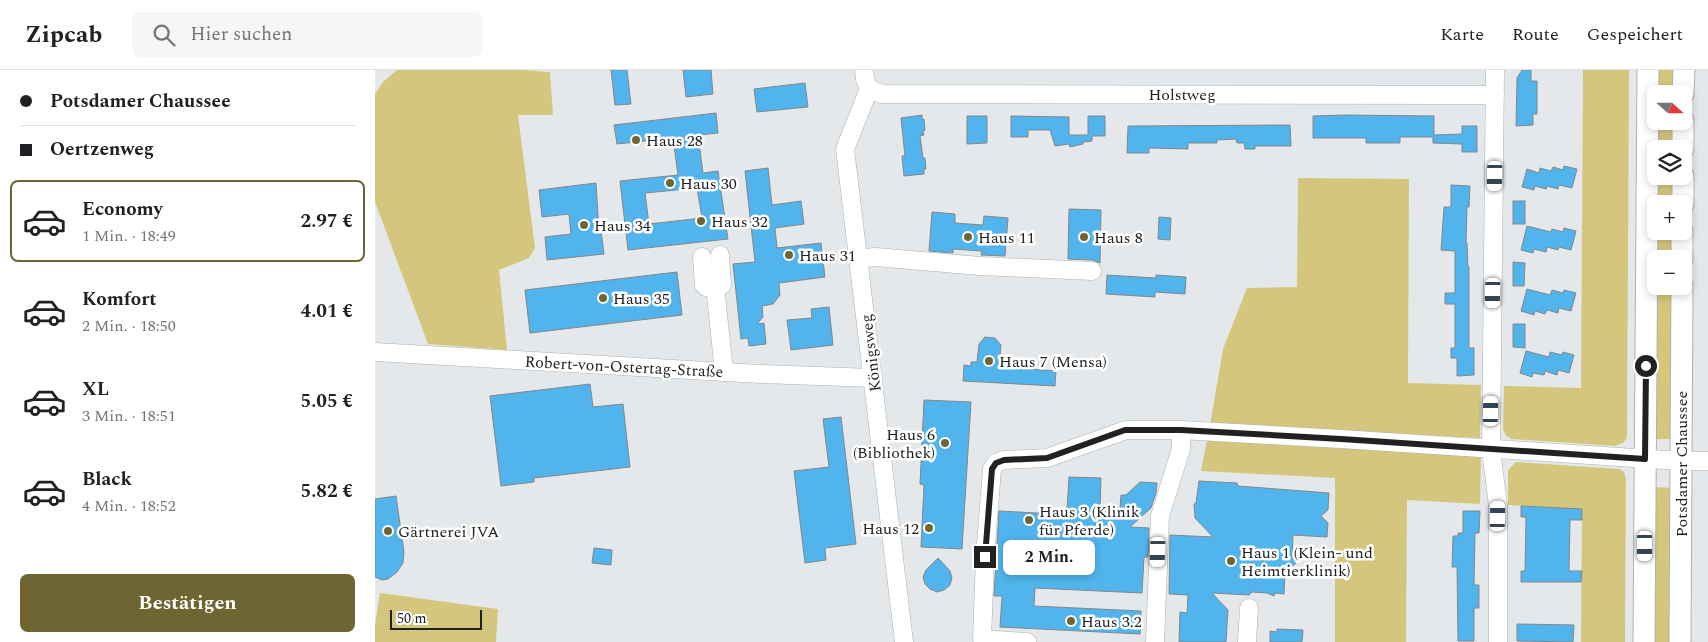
<!DOCTYPE html>
<html lang="de">
<head>
<meta charset="utf-8">
<style>
	body { margin:0; font-family:Spectral,serif; background:#f6f6f6; color:#202124; height:100vh; display:flex; flex-direction:column; font-size:19px; white-space:nowrap }
	* { box-sizing:border-box; margin:0 }
	p { font-size:16px; color:#757577 }
	.icon { flex:none; width:28px; height:28px; fill:none; stroke:currentColor; stroke-width:2; stroke-linecap:round; stroke-linejoin:round }
	.map { position:relative; flex:1; overflow:hidden }
	.panel { display:flex; flex-direction:column; background:#fff; width:375px }
	.panel>* { flex:none }
	.top-card { display:grid; align-content:center; height:110px; padding:0 20px; background:#fff }
	.needle { width:32px; rotate:111deg }
	.controls { position:absolute; left:1272px; top:15px; display:grid; gap:10px }
	.controls a { display:grid; place-items:center; width:45px; height:45px; border-radius:8px; background:#fff; box-shadow:0 2px 8px #0003; font-size:25px }
	.scale { position:absolute; left:15px; bottom:12px; width:92px; box-sizing:border-box; padding-left:5px; border:2px solid #202122; border-top:0; font-size:14px; line-height:18px; white-space:nowrap; color:#202122; -webkit-text-stroke:4px #fff; paint-order:stroke }
	.end { position:absolute; width:22px; height:22px; margin:-11px; border:6px solid #202122; background:#fff; box-shadow:0 0 0 2px #fff }
	.from { border-radius:50% }
	.bubble { position:absolute; height:35px; border-radius:8px; background:#fff; box-shadow:0 2px 8px #0003; font-size:16px; font-weight:700; line-height:35px; text-align:center }
	.car { position:absolute; width:15px; height:30px; margin:-15px -8px; border-radius:6px; box-shadow:0 0 4px 1px #0007; background:linear-gradient(#fff 24%,#345 0 40%,#fff 0 76%,#345 0 86%,#fff 0) }
	.top-card b { display:flex; align-items:center; gap:18px; height:48px; font-size:19px }
	.top-card b+b { border-top:1px solid #e0e0e0 }
	.top-card i { width:12px; height:12px; background:#202124 }
	ul { padding:0; list-style:none }
	li { display:flex; align-items:center; gap:15px; height:82px; margin:0 10px 8px; padding:0 10px; border:2px solid transparent; border-radius:8px }
	li div { flex:1 }
	li b { display:block; font-size:19px }
	li em { font-style:normal; font-weight:700 }
	li.on { border-color:#6e6532 }
	li>.icon { width:45px; height:45px; stroke-width:1.5 }
	.cta { display:flex; gap:10px; margin-top:auto; padding:10px 20px }
	.cta a { flex:1; height:58px; border-radius:8px; background:#6e6532; color:#fff; font-size:20px; font-weight:700; line-height:58px; text-align:center }
	header { display:flex; align-items:center; gap:30px; box-sizing:border-box; height:70px; padding:0 25px; background:#fff; border-bottom:1px solid #e0e0e0 }
	header strong { font-size:24px }
	nav { display:flex; gap:28px; margin-inline-start:auto; font-size:18px }
	.search { width:350px; height:45px; background:#f6f6f6; display:flex; align-items:center; gap:12px; box-sizing:border-box; padding:0 18px; border-radius:8px; color:#757577; font-size:19px }
	main { display:flex; flex:1; min-height:0 }
	.map>svg:first-child { display:block }
	.green { fill:#d4c77d }
	.building { fill:#51b4ec; stroke:#838789; fill-rule:evenodd }
	.lines { fill:none; stroke-linecap:round; stroke-linejoin:round }
	.minor-casing { stroke:#aeb1b3; stroke-width:19 }
	.major-casing { stroke:#aeb1b3; stroke-width:23 }
	.minor { stroke:#fff; stroke-width:18 }
	.major { stroke:#fff; stroke-width:21 }
	.route { stroke:#202122; stroke-width:6 }
	.poi-dot { fill:#6e6532; stroke:#fff; stroke-width:2 }
	.labels { text-anchor:middle; stroke-width:5; stroke-linejoin:round; paint-order:stroke }
	.street-label { font-size:16px; fill:#202122; stroke:#fff }
	.poi-label { font-size:16px; fill:#202122; stroke:#fff; text-anchor:start }
</style>
</head>
<body>
<header>
<strong>Zipcab</strong>
<div class="search"><svg class="icon" aria-label="search" viewBox="0 0 24 24"><circle cx="10" cy="10" r="6"/><path d="M15 15l6 6"/></svg>Hier suchen</div>
<nav><a>Karte</a><a>Route</a><a>Gespeichert</a></nav>
</header>
<main>
<section class="panel">
<div class="top-card">
<b><i class="from"></i>Potsdamer Chaussee</b>
<b><i></i>Oertzenweg</b>
</div>
<ul>
<li class="on"><svg class="icon" aria-label="car" viewBox="0 0 24 24"><path d="M5 17H2v-5l4-1 3-4h7l3 4 3 1v5h-3M9 17h6M6 11h13"/><circle cx="7" cy="17" r="2"/><circle cx="17" cy="17" r="2"/></svg><div><b>Economy</b><p>1 Min. · 18:49</p></div><em>2.97 €</em></li>
<li><svg class="icon" aria-label="car" viewBox="0 0 24 24"><path d="M5 17H2v-5l4-1 3-4h7l3 4 3 1v5h-3M9 17h6M6 11h13"/><circle cx="7" cy="17" r="2"/><circle cx="17" cy="17" r="2"/></svg><div><b>Komfort</b><p>2 Min. · 18:50</p></div><em>4.01 €</em></li>
<li><svg class="icon" aria-label="car" viewBox="0 0 24 24"><path d="M5 17H2v-5l4-1 3-4h7l3 4 3 1v5h-3M9 17h6M6 11h13"/><circle cx="7" cy="17" r="2"/><circle cx="17" cy="17" r="2"/></svg><div><b>XL</b><p>3 Min. · 18:51</p></div><em>5.05 €</em></li>
<li><svg class="icon" aria-label="car" viewBox="0 0 24 24"><path d="M5 17H2v-5l4-1 3-4h7l3 4 3 1v5h-3M9 17h6M6 11h13"/><circle cx="7" cy="17" r="2"/><circle cx="17" cy="17" r="2"/></svg><div><b>Black</b><p>4 Min. · 18:52</p></div><em>5.82 €</em></li>
</ul>
<div class="cta"><a>Bestätigen</a></div>
</section>
<div class="map">
<svg width="1333" height="572" viewBox="0 0 1333 572">
	<rect width="100%" height="100%" fill="#e4e8ea"/>
	<g class="green">
		<path d="M22,0H147L175,2L178,45H143L160,178L154,188L124,200L132,280L53,274L0,132V24L8,12Z"/>
		<path d="M1208,0H1254L1252,368L1248,373L1240,376L1137,369L1131,366L1128,359L1129,316L1206,318Z"/>
		<path d="M1279,0H1302V24H1281V51H1302L1301,79H1281V106H1301V134H1281V161H1301V189H1281V216H1300L1299,369H1277Z"/>
		<path d="M923,108L1034,109L1033,313L1106,315L1105,368L835,355L848,279L872,218L922,217Z"/>
		<path d="M832,370L1106,384L1105,434L1032,430L1031,572H960V408L826,401Z"/>
		<path d="M1141,392L1244,399L1249,402L1251,409L1250,572H1206L1207,440L1133,435V400Z"/>
		<path d="M1277,417L1300,418L1299,572H1276Z"/>
		<path d="M5,523L123,539L121,572H0V555Z"/>
	</g>
	<g class="building">
		<path d="M236,0H252L256,34L240,35Z"/>
		<path d="M308,0H336L338,24L311,27Z"/>
		<path d="M1147,0H1156V11H1162V44H1158V55L1141,56L1142,8Z"/>
		<path d="M430,13L433,37L382,42L379,19Z"/>
		<path d="M341,43L343,63L323,65L328,103L343,101L353,169L253,180L245,111L303,105L298,68L242,74L239,55ZM322,118L327,148L274,154L270,123Z"/>
		<path d="M547,45V50L549,49L550,60L548,61L549,65L545,66L548,88H550L551,99H549V104L529,106L527,86H530L526,48Z"/>
		<path d="M970,45L1059,46V65L1087,64V56H1102V82H1087V74L1058,73V67H1025V73H991V68H938V46Z"/>
		<path d="M592,46H612V73L592,74Z"/>
		<path d="M636,46L694,47V65H713V46H730V66H717V71L708,72V74L695,77L694,74L680,76L675,60H653V67H636Z"/>
		<path d="M915,55L916,76H880V79H870L869,73H862L861,69L842,70V73H813V79L774,78V83H752L753,56Z"/>
		<path d="M1189,96L1202,99L1197,118L1184,115L1183,119L1172,116L1171,119L1160,116L1159,120L1147,117L1152,99L1164,103L1165,98L1176,101L1178,97L1188,100Z"/>
		<path d="M393,98L397,135L426,131L429,154L400,158L402,178L446,173L450,207L404,213L405,225L398,234L387,236L388,247L382,254L389,253L391,274L374,276L373,268L366,269L358,194L380,192L370,101Z"/>
		<path d="M221,113L224,161H226L229,184L172,190L170,167L196,164L194,144L167,147L164,120Z"/>
		<path d="M1076,115L1095,116L1094,137H1092L1091,173H1092L1093,197H1094V278H1099V305L1082,306V288H1076V278H1080V234H1070V223H1080V181L1066,180L1069,137H1076Z"/>
		<rect x="1138" y="131" width="12" height="23"/>
		<path d="M694,139L726,140L725,193L717,190L693,189Z"/>
		<path d="M557,142L580,144V153L608,155L609,146L633,148L630,186L606,185L607,181L578,179V183L554,181Z"/>
		<path d="M784,147L796,148L795,170L783,169Z"/>
		<path d="M1152,156L1176,162L1177,159L1188,162L1189,158L1201,161L1196,180L1184,177L1183,180L1172,177L1171,182L1159,179L1158,183L1146,180Z"/>
		<path d="M1138,192L1150,193L1149,216H1138Z"/>
		<path d="M302,202L307,245L155,263L150,220Z"/>
		<path d="M732,205L781,208V205L811,207L810,224L780,222V227L731,224Z"/>
		<path d="M1152,219L1175,225L1177,220L1188,223L1189,220L1201,223L1196,241L1184,238L1183,243L1172,240L1170,244L1160,241L1159,245L1146,241Z"/>
		<path d="M454,237L458,275L416,280L412,250L437,248L436,239Z"/>
		<path d="M1138,254H1150V278L1138,277Z"/>
		<path d="M610,267L620,268L626,275L624,297L681,301L680,316L588,311L589,295L596,296V292H602L604,274Z"/>
		<path d="M1151,281L1174,287L1175,282L1187,285L1188,282L1199,285L1194,303L1183,300L1182,305L1170,301L1169,305L1158,303L1157,307L1145,303Z"/>
		<path d="M215,314L218,337L248,334L255,397L159,408V412L126,416L115,326Z"/>
		<path d="M549,330L596,332L587,479L546,477L549,415L545,414Z"/>
		<path d="M466,347L481,474L450,478L451,490L430,493L419,401L454,397L448,349Z"/>
		<path d="M694,407L726,408L725,438L745,439L746,425H751L765,412L782,413L781,423L776,438L755,457L774,458L773,487H769L767,523L660,518L659,536L766,541L765,564L625,557L627,526H619L624,441L681,444V439L692,440Z"/>
		<path d="M824,411L862,413L863,416L954,423L953,440L946,446L953,453L952,467L918,465L917,489H926L910,502L909,524L900,523L899,526L892,523L877,522L874,525L837,523L853,540L851,572H804L805,542L812,543L813,525L794,524L795,465L838,467L820,448L819,434L821,433Z"/>
		<path d="M21,426L29,482L28,493L22,502L13,509L7,510L0,507V429Z"/>
		<path d="M1146,436L1207,439V450H1195L1194,501H1207L1206,512H1146V501H1150L1151,447H1146Z"/>
		<path d="M1088,441H1105L1104,463H1100L1099,515H1104V538H1099V571H1083L1082,497H1077L1078,466H1083V463H1088Z"/>
		<path d="M219,478L237,480L236,495L217,493Z"/>
		<path d="M563,488L575,501L577,508L575,515L569,520L562,522L555,519L550,514L548,507L551,500Z"/>
		<path d="M1142,554L1199,555L1198,572L1142,571Z"/>
		<path d="M902,559L928,560L927,572H895V561L902,562Z"/>
	</g>
	<g class="lines">
		<g class="minor-casing">
			<g id="minor">
				<path d="M489,0L490,9L494,19L470,79L529,572"/>
				<path d="M1120,0L1116,380L1123,435V572"/>
				<path d="M494,19L507,24L1120,25"/>
				<path d="M327,187L329,215L331,217L347,215L345,185"/>
				<path d="M483,189L500,187L605,196L717,201"/>
				<path d="M340,216L349,302"/>
				<path d="M0,282L385,304L498,308"/>
				<path d="M652,572L607,569L610,487L617,399L621,393L629,390L672,388L751,360H806L966,369L1306,391H1333"/>
				<path d="M780,572L785,446L806,379V360"/>
				<path d="M872,572L874,538"/>
			</g>
		</g>
		<g class="major-casing">
			<g id="major">
				<path d="M1308,24L1309,0"/>
				<path d="M1308,79V51"/>
				<path d="M1308,134V106"/>
				<path d="M1307,189V161"/>
				<path d="M1269,572L1273,0"/>
				<path d="M1305,572L1307,216"/>
			</g>
		</g>
		<use href="#minor" class="minor"/>
		<use href="#major" class="major"/>
	</g>
	<g class="lines">
		<path class="route" d="M610,487L617,399L621,393L629,390L672,388L750,360H806L966,369L1270,389L1271,296"/>
	</g>
	<g class="poi-dot">
		<circle cx="261" cy="70" r="5"/>
		<circle cx="295" cy="113" r="5"/>
		<circle cx="326" cy="151" r="5"/>
		<circle cx="209" cy="155" r="5"/>
		<circle cx="593" cy="167" r="5"/>
		<circle cx="709" cy="167" r="5"/>
		<circle cx="414" cy="185" r="5"/>
		<circle cx="228" cy="228" r="5"/>
		<circle cx="614" cy="291" r="5"/>
		<circle cx="570" cy="373" r="5"/>
		<circle cx="654" cy="450" r="5"/>
		<circle cx="554" cy="458" r="5"/>
		<circle cx="13" cy="461" r="5"/>
		<circle cx="856" cy="491" r="5"/>
		<circle cx="696" cy="551" r="5"/>
	</g>
	<g class="labels">
		<g class="street-label">
			<text x="807" y="30">Holstweg</text>
			<text transform="translate(495 283) rotate(-97)" y="6">Königsweg</text>
			<text transform="translate(249 296) rotate(3)" y="6">Robert-von-Ostertag-Straße</text>
			<text transform="translate(1306 394) rotate(-90)" y="6">Potsdamer Chaussee</text>
		</g>
		<g class="poi-label">
			<text x="271" y="76">Haus 28</text>
			<text x="305" y="119">Haus 30</text>
			<text x="336" y="157">Haus 32</text>
			<text x="219" y="161">Haus 34</text>
			<text x="603" y="173">Haus 11</text>
			<text x="719" y="173">Haus 8</text>
			<text x="424" y="191">Haus 31</text>
			<text x="238" y="234">Haus 35</text>
			<text x="624" y="297">Haus 7 (Mensa)</text>
			<text x="560" y="370" text-anchor="end">Haus 6<tspan x="560" dy="18">(Bibliothek)</tspan></text>
			<text x="664" y="447">Haus 3 (Klinik<tspan x="664" dy="18">für Pferde)</tspan></text>
			<text x="544" y="464" text-anchor="end">Haus 12</text>
			<text x="23" y="467">Gärtnerei JVA</text>
			<text x="866" y="488">Haus 1 (Klein- und<tspan x="866" dy="18">Heimtierklinik)</tspan></text>
			<text x="706" y="557">Haus 3.2</text>
		</g>
	</g>
</svg>
<div class="controls">
<a><svg class="needle" viewBox="-14 -14 28 28"><path d="M0-13l5 13h-10z" fill="#e53935"/><path d="M0 13l5-13h-10z" fill="#757577"/></svg></a>
<a><svg class="icon" aria-label="layers" viewBox="0 0 24 24"><path d="M12 4l9 5-9 5-9-5zM3 14l9 5 9-5"/></svg></a>
<a>+</a>
<a>−</a>
</div>
<div class="scale">50 m</div>
<i class="end from" style="left:1271px;top:296px"></i>
<i class="end" style="left:610px;top:487px"></i>
<div class="bubble" style="left:628px;top:470px;width:92px">2 Min.</div>
<i class="car" style="left:1120px;top:106px;rotate:181deg"></i>
<i class="car" style="left:1118px;top:223px;rotate:181deg"></i>
<i class="car" style="left:1116px;top:341px;rotate:1deg"></i>
<i class="car" style="left:1123px;top:446px;rotate:1deg"></i>
<i class="car" style="left:1270px;top:476px;rotate:180deg"></i>
<i class="car" style="left:783px;top:482px;rotate:182deg"></i>
</div>
</main>
</body>
</html>
